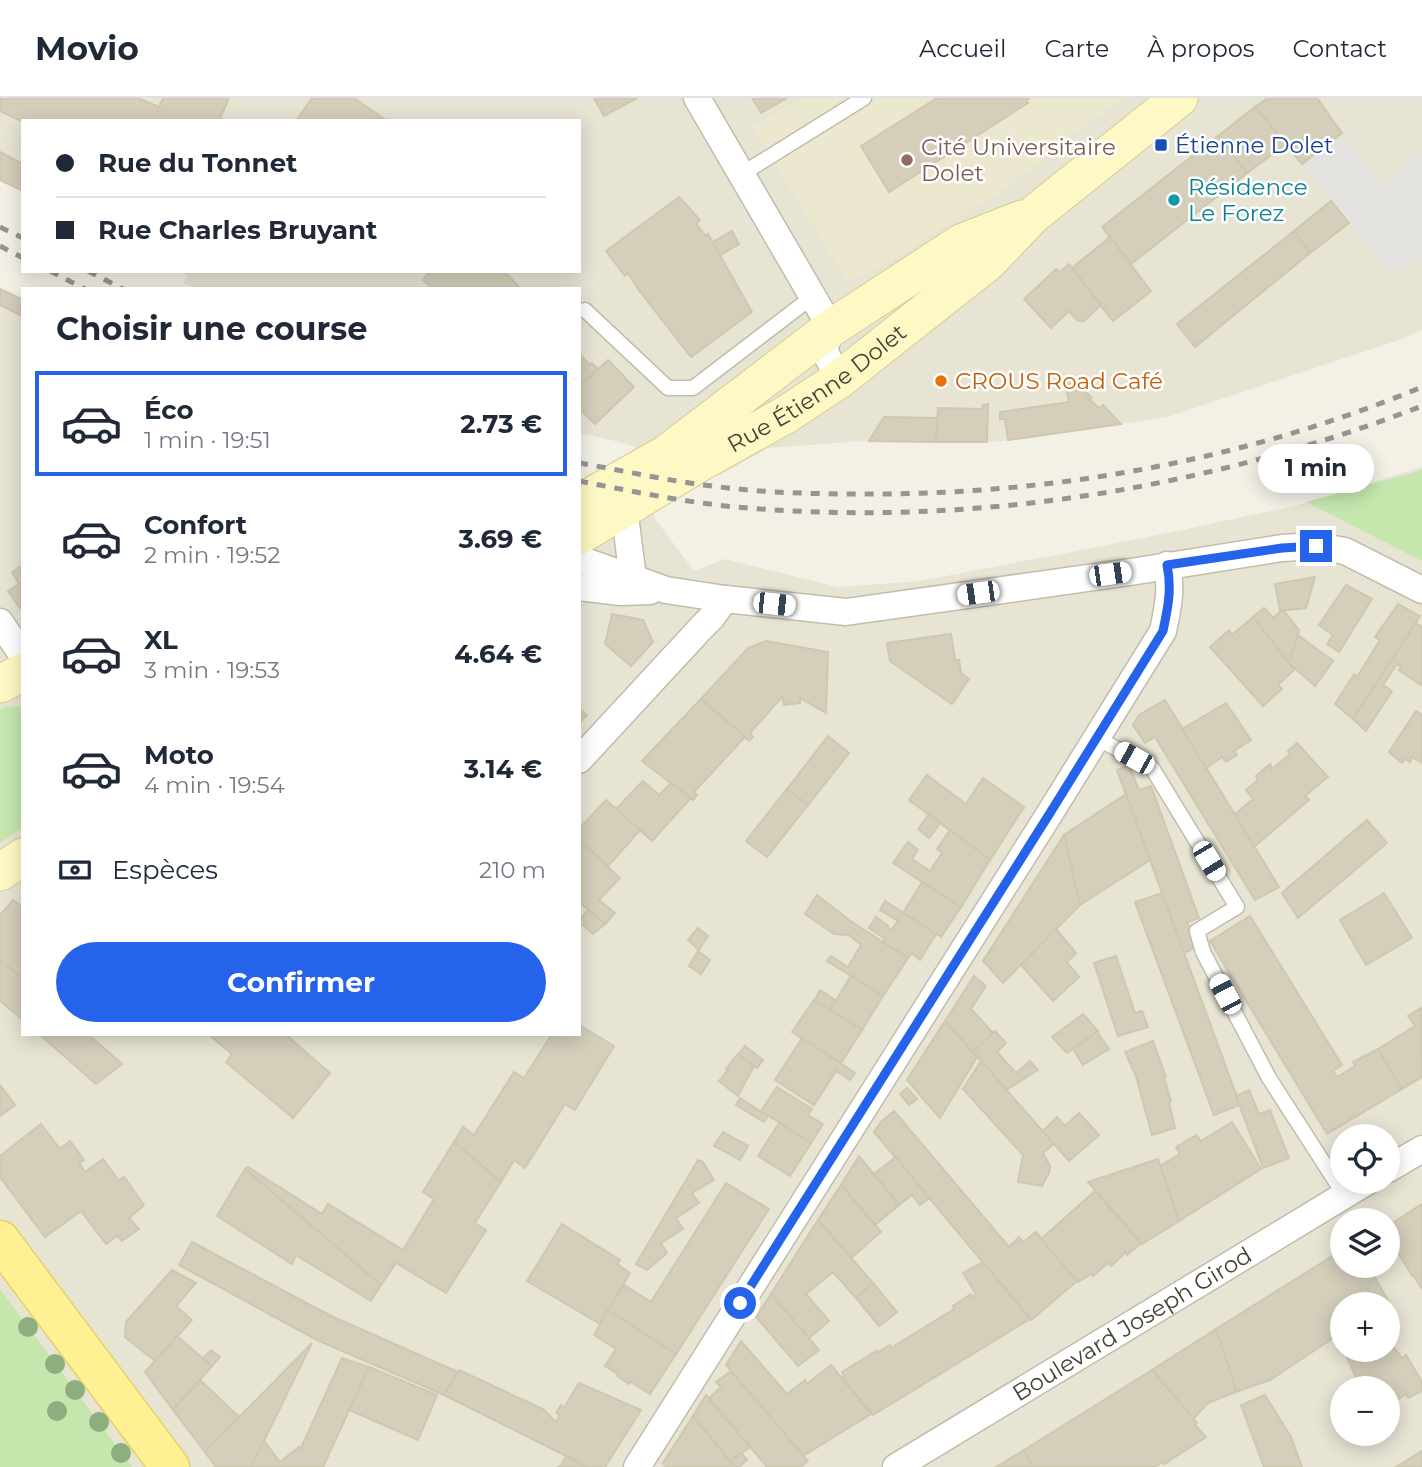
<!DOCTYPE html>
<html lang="fr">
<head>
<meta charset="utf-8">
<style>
	body { margin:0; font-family:Montserrat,sans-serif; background:#f6f6f7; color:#1f2937; height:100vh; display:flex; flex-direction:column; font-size:26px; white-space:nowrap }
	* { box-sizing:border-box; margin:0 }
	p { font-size:23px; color:#747a83 }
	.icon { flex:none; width:38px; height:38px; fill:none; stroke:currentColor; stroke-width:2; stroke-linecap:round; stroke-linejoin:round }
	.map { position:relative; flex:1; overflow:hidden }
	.details { position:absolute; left:21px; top:189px; width:560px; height:749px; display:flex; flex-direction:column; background:#fff; border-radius:0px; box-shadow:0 4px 18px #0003 }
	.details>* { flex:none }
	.banner { position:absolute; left:21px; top:21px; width:560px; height:154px; border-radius:0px; box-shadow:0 4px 18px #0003; display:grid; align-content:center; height:154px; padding:0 35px; background:#fff }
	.controls { position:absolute; left:1330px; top:1026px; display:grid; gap:14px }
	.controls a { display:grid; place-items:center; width:70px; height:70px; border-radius:50%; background:#fff; box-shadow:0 4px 18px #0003; font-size:35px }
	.end { position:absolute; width:32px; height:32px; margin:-16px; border:9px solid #2563eb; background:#fff; box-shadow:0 0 0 4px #fff }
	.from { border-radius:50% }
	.bubble { position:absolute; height:49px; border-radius:24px; background:#fff; box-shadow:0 4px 18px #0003; font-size:23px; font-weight:700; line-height:49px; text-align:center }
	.car { position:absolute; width:21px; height:42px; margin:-21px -10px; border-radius:9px; box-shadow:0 0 5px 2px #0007; background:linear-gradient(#fff 24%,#345 0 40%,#fff 0 76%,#345 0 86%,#fff 0) }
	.banner b { display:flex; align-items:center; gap:24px; height:66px; font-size:26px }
	.banner b+b { border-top:2px solid #e0e1e3 }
	.banner i { width:18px; height:18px; background:#1f2937 }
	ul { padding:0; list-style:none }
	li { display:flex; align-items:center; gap:21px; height:105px; margin:0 14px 10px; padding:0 21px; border:4px solid transparent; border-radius:0px }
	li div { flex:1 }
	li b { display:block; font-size:26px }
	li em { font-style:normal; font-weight:700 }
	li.active { border-color:#2563eb }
	li>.icon { width:63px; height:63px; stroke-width:1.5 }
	h2 { padding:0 35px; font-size:32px; line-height:84px }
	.pay { display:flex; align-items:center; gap:18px; height:77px; padding:0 35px; font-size:26px }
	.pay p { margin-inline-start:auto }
	.action { display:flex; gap:14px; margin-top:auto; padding:14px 35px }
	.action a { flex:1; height:80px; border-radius:42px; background:#2563eb; color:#fff; font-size:28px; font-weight:700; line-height:80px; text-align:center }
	header { display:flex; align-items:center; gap:42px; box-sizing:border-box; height:98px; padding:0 35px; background:#fff; border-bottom:2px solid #e0e1e3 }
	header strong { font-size:33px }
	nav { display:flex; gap:38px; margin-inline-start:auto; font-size:24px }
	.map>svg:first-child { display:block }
	.residential { fill:#e7e4d4; fill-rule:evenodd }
	.education { fill:#ece8cf }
	.green { fill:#c5e7ae }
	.parking { fill:#e4e2de }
	.building { fill:#d4cebb; stroke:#cfc7ae; stroke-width:2 }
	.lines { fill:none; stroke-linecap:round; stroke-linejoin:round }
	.lane-casing { stroke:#c1bdab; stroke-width:17 }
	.street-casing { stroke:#c1bdab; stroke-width:29 }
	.secondary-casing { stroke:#d3cc95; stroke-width:39 }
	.primary-casing { stroke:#e3d163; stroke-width:41 }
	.lane { stroke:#fff; stroke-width:14 }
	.street { stroke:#fff; stroke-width:26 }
	.secondary { stroke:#fef9c4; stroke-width:37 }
	.primary { stroke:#fef093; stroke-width:38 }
	.rail { stroke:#959595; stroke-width:5; stroke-dasharray:9 9; stroke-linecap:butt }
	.tree { fill:#8dae7e }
	.route { stroke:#2563eb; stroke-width:9 }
	.transit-dot { fill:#1a4fb4; stroke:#fff; stroke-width:2.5 }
	.education-dot { fill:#8d6e63; stroke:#fff; stroke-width:2.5 }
	.culture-dot { fill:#0f9aa8; stroke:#fff; stroke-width:2.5 }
	.food-dot { fill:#e8710a; stroke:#fff; stroke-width:2.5 }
	.labels { text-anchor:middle; stroke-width:5; stroke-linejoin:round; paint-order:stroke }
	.transit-label { font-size:23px; fill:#164399; stroke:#fff; text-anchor:start }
	.education-label { font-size:23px; fill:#785e54; stroke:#fff; text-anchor:start }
	.culture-label { font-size:23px; fill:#0d838f; stroke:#fff; text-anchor:start }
	.food-label { font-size:23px; fill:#c56008; stroke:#fff; text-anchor:start }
	.street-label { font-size:23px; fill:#454235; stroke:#fff }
</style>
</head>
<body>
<header>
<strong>Movio</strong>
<nav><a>Accueil</a><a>Carte</a><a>À propos</a><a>Contact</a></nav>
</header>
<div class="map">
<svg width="1422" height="1369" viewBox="0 0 1422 1369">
	<rect width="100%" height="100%" fill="#f3f1e6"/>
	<g class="residential">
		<path d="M0,0H1422V232L1402,241L1167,319L995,344L864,343L768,350L720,377L620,344L579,335V191H196L183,185L188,178L178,173H579V23H23V94L0,83Z"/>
		<path d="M0,190L23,201V936H579V404L654,415V419L694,473L724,461L838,489L920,483L1139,441L1295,408L1422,369V1369H0ZM1342,1038H1388V1083H1342ZM1342,1122H1388V1167H1342ZM1342,1206H1388V1251H1342ZM1342,1290H1388V1335H1342Z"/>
	</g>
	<path class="education" d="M800,0H1123L997,96L888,164L847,183L753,29Z"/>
	<g class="green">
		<path d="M1422,371V463L1306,404L1416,374Z"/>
		<path d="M8,608L23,609V729L0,745V611Z"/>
		<path d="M0,1191L132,1369H0Z"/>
	</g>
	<path class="parking" d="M1342,35L1382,86L1422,54V161L1391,175L1302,66Z"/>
	<g class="building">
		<path d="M0,0H138L159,9L163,0H229L219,23L23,24L0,13Z"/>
		<path d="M312,0H354L387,23H296Z"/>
		<path d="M594,0H637L604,18Z"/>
		<path d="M752,0H787L761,15Z"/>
		<path d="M937,0H1030L1026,2L1028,5L889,94L861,48Z"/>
		<path d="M1268,0H1317L1342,35L1302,66L1255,9Z"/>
		<path d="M1255,9L1286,46L1247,75L1218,38Z"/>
		<path d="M1218,38L1247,75L1131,166L1102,129Z"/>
		<path d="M0,54L23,66V93L0,82Z"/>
		<path d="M679,99L700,122L696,126L706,138L708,136L752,214L691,259L638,191L628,175L625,178L606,153Z"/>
		<path d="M1331,103L1349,125L1310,155L1294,133Z"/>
		<path d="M732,133L739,146L720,157L713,144Z"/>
		<path d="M1294,133L1310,155L1195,249L1177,226Z"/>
		<path d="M1110,139L1151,193L1113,223L1072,170Z"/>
		<path d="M1069,166L1101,207L1084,223H1078L1069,213L1051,230L1024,201L1056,171L1060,174Z"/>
		<path d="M430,173H504L521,191H433L423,182Z"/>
		<path d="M0,191L23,202V214L20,217L0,207Z"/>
		<path d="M579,256L590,267L592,265L598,271L579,289Z"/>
		<path d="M608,262L634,289L595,326L579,310V289Z"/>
		<path d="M1071,279L1092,300L1089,301L1099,310L1103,307L1121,326L1008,342L1005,321H1000V314L1069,304L1065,284Z"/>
		<path d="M988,306L987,344H936L938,310L982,311L983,307Z"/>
		<path d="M884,319L937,320L936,344L869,343Z"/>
		<path d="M23,467V508L20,510L8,493L19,486L12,474Z"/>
		<path d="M1315,479L1306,510L1280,513L1275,486Z"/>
		<path d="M1346,487L1372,501L1339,554L1327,546L1333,537L1319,527Z"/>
		<path d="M1398,506L1420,518L1353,621L1335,606L1354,576L1357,579L1380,542L1375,539Z"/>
		<path d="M1264,510L1273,520L1283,512L1299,532L1289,565L1253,519Z"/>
		<path d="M612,516L643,522L653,544L631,568L605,546Z"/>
		<path d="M1253,519L1289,565L1295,571L1278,587L1282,591L1263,608L1210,549L1229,532L1232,537Z"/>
		<path d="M1416,525L1422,529V588L1399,572L1401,569L1397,566L1383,587L1392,593L1366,633L1353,621Z"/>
		<path d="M951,536L955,562H959L961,575L969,581L952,606L890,563L887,545Z"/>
		<path d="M1298,537L1333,563L1315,588L1289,565Z"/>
		<path d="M766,543L828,554L826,615L800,600V605L784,607L782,599L750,635L753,639L749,643L701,601L748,550Z"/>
		<path d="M701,601L745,639L694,694L697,697L693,702L642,663Z"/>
		<path d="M1165,602L1279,789L1255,802L1155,639L1145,645L1133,627L1139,617Z"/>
		<path d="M1226,605L1251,642L1234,653L1237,657L1226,664L1222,659L1206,670L1182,631Z"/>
		<path d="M579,611L587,617L579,625Z"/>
		<path d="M1416,613L1422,617V665L1412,659L1410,664L1405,661L1402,665L1389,654Z"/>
		<path d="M828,638L849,655L808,707L787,691Z"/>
		<path d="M1297,645L1328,679L1305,698L1309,702L1254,749L1235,716L1253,701L1246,692L1258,682L1256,678L1270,666L1272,671L1290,656L1288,653Z"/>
		<path d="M1129,667L1139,692L1151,688L1199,820L1187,824L1197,849L1184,855L1117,672Z"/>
		<path d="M927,677L966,706L983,680L1024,709L990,762L909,702Z"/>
		<path d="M643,683L659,697L671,685L691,700L652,743L616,711Z"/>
		<path d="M787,691L808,707L767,759L746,743Z"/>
		<path d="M1126,696L1150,762L1080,807L1064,737Z"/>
		<path d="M606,702L640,732L608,768L579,742V731Z"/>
		<path d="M929,716L940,725L929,740L918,731Z"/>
		<path d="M1367,722L1387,745L1298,820L1282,795Z"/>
		<path d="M950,732L990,762L961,809L893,765L908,744L918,752L912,761L930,773L942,755L937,751Z"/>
		<path d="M1064,737L1080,807L1003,885L983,863Z"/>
		<path d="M579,742L620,780L599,802L615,815L605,826L579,804Z"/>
		<path d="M922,784L961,809L941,839L903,815Z"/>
		<path d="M1162,795L1240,1007L1214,1017L1135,804Z"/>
		<path d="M1384,795L1412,840L1366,867L1340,822Z"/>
		<path d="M817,797L849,822L908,860L883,898L827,863L831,858L848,869L861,847L849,837L834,836L805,816Z"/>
		<path d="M13,802L23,809V881L0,862V817Z"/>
		<path d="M885,803L936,836L920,862L912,855L908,860L883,844L885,841L869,830L876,819L888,828V830L891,832L898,823L880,812Z"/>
		<path d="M588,812L605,826L593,836L579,824V822Z"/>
		<path d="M1250,818L1342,967L1333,973L1337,979L1355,968L1353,964L1378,951L1402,991L1327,1036L1210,843Z"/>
		<path d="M698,830L708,838L699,852L688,842Z"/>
		<path d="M1056,831L1076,855L1067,864L1079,879L1053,903L1021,867Z"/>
		<path d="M698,853L710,862L701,876L689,868Z"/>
		<path d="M1116,858L1135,915L1142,913L1148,929L1118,938L1094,865Z"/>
		<path d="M0,862L23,881V922L0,903Z"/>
		<path d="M851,878L883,898L862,932L830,912Z"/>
		<path d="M974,878L986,888L971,911L993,935L973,954L945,923Z"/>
		<path d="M820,892L835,902L830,912L815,902Z"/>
		<path d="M814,902L862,932L841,965L792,934Z"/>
		<path d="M1421,910L1422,979L1402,991L1378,951L1415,928L1408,918Z"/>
		<path d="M1083,916L1098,933L1067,955L1052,939Z"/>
		<path d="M945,923L977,959L940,1020L907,982Z"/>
		<path d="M579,927L614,948L575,1012L565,1006L525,1070L514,1062L501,1084L454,1044L463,1029L474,1037L514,974L524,980L552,936H579Z"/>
		<path d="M995,933L1006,945L997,954L1016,975L1030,963L1038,972L1006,992L973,954Z"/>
		<path d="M1097,934L1109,951L1083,967L1073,951Z"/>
		<path d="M39,936H88L122,966L96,986Z"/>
		<path d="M208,936H285L330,975L293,1020L226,964L232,956Z"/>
		<path d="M802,940L855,975L850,982L836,973L814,1007L775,982Z"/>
		<path d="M1153,943L1166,979L1164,980L1171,1003L1169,1004L1175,1030L1152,1037L1136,978L1125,954Z"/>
		<path d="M745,948L763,962L757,970L739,956Z"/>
		<path d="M738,956L754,968L738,998L719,983L728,972L726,971Z"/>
		<path d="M981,963L1054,1046L1043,1055L1050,1068L1049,1075L1042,1088L1018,1084L1023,1057L963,991Z"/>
		<path d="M0,987L15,1007L0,1018Z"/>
		<path d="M777,989L812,1011L808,1017L823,1026L811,1045L761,1013Z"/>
		<path d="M907,990L917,1001L909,1007L900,996Z"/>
		<path d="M1249,992L1259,1016L1270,1012L1289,1060L1263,1070L1236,998Z"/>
		<path d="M740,1000L768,1018L764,1024L736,1007Z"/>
		<path d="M894,1013L1009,1149L1019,1139L1023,1144L1036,1134L1077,1183L1031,1222L874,1034L881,1024Z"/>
		<path d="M1079,1015L1099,1037L1069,1063L1043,1033L1057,1019L1065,1028Z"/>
		<path d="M1232,1024L1261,1071L1179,1123L1159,1069L1180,1056L1176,1049L1196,1037L1201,1043Z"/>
		<path d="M779,1025L811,1045L790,1078L758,1058Z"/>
		<path d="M41,1026L60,1051L70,1043L84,1062L79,1065L85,1074L103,1061L119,1083L124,1079L144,1107L129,1120L139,1131L122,1143L117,1138L106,1146L81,1113L45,1139L0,1079V1058Z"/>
		<path d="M723,1034L748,1048L740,1062L714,1048Z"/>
		<path d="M454,1044L501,1084L475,1125L486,1132L446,1195L396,1165L381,1187L245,1071L248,1069L322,1116L328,1106L403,1152L434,1101L423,1094Z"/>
		<path d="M859,1058L899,1107L875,1127L841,1087Z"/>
		<path d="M896,1059L929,1100L920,1107L912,1097L899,1107L874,1076Z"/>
		<path d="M1158,1061L1179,1123L1142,1146L1088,1084Z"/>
		<path d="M698,1062L703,1064L714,1082L692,1095L699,1105L676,1120L683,1131L661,1145L667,1155L647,1172L636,1166Z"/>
		<path d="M245,1071L381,1187L371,1203L296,1157L292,1166L217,1118Z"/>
		<path d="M726,1085L769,1111L676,1256L608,1212L624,1187L651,1204Z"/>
		<path d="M841,1087L881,1134L851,1160L818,1122Z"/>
		<path d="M1095,1093L1141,1145L1127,1157L1126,1154L1111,1168L1108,1165L1093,1178L1091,1176L1078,1184L1041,1141Z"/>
		<path d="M1422,1106V1191L1413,1177L1412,1178L1388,1138V1128Z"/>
		<path d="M818,1122L873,1185L856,1200L833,1174L806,1196L829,1223L809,1240L771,1196Z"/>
		<path d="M562,1126L620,1162L617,1166L630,1175L600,1226L527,1183Z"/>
		<path d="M192,1144L331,1218L458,1274L444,1297L317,1242L179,1167Z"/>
		<path d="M1342,1152V1167H1368L1396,1217L1388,1222V1206H1342V1234L1270,1282L1236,1294L1232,1280V1279L1216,1231Z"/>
		<path d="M983,1164L1030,1221L873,1317L842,1280L844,1278L842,1274L876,1253V1255L890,1247L891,1250L954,1211L953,1208L971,1196L972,1199L976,1196L963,1175Z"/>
		<path d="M172,1172L196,1185L176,1208L192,1222L155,1263L125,1239L126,1224Z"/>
		<path d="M873,1185L897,1214L879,1228L856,1200Z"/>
		<path d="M771,1196L819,1252L798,1268L756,1219Z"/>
		<path d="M608,1212L676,1256L650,1296L631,1284L629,1286L617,1278L618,1276L605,1268L616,1251L594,1237Z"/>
		<path d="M1216,1231L1232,1279V1280L1236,1294L1208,1305L1193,1321L1152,1272Z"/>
		<path d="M177,1238L212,1268L173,1312L145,1274Z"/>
		<path d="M1388,1242L1402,1260L1406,1257L1422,1284V1293L1408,1300L1406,1296L1389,1307L1391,1310L1388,1313V1290H1356L1359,1286L1346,1257L1355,1251H1388Z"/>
		<path d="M741,1243L787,1296L805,1282L807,1286L831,1267L871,1316L803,1358L726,1267Z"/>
		<path d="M312,1245L251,1369H216L205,1354Z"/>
		<path d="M211,1252L220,1259L212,1268L203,1260Z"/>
		<path d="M342,1260L369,1269L323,1369H251L264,1343L280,1364L299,1349L301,1350Z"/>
		<path d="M369,1269L437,1297L418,1342L349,1312Z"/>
		<path d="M459,1272L543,1311L556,1324L560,1317L556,1315L561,1307L564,1310L579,1285L641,1312L605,1369H588L444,1297Z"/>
		<path d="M1152,1272L1197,1325L1195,1327L1206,1339L1164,1366L1162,1364L1155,1369H1033L1024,1352Z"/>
		<path d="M731,1273L808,1363L801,1369H767L709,1300L721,1289L716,1284Z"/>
		<path d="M200,1282L239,1319L205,1354L173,1312Z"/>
		<path d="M706,1297L750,1349L730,1363L693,1318Z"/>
		<path d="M1265,1297L1291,1339L1302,1369H1264L1241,1307Z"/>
		<path d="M693,1318L730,1363L735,1369H666L663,1365Z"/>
		<path d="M1024,1352L1033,1369H996Z"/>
		<path d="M1422,1353V1369H1396Z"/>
		<path d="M741,1355L747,1362L739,1369H735L730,1363Z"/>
		<path d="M566,1359L588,1369H558L561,1367Z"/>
	</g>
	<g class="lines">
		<g class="lane-casing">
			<g id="lane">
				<path d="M742,76L864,0"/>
				<path d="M585,212L668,290H693L812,199"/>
				<path d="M1097,640L1152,670L1237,809L1197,833L1203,854L1269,980L1345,1098"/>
			</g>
		</g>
		<g class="street-casing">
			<g id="street">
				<path d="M697,0L831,230L824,253L840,281"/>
				<path d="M624,410L633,480"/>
				<path d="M579,461L666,492L725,501L846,514L1137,473L1282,450L1316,448L1345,453L1422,492"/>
				<path d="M579,489L621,494L650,493"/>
				<path d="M0,524L23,558"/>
				<path d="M579,662L702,529L712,519L725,501"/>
				<path d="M1388,1071L1422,1051"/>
				<path d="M637,1369L1050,715L1163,533C1168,509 1172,491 1167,467"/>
				<path id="s1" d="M896,1369L1368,1083"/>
			</g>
		</g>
		<g class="secondary-casing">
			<g id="secondary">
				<path d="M579,405L666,356L831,230L961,145L1022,121"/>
				<path id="s2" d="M579,438L701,364L787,316L840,281L988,164L1033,117L1179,0"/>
				<path d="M0,586L23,574"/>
				<path d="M0,774L23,759"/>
			</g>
		</g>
		<g class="primary-casing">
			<path id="primary" d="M0,1142L170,1369"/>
		</g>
		<use href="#lane" class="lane"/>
		<use href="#street" class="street"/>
		<use href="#secondary" class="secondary"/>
		<use href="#primary" class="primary"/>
		<g class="rail">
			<path d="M0,129L23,140"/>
			<path d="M0,148L23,160"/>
			<path d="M50,173L85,191"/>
			<path d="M88,173L123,191"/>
			<path d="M579,365C626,373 673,384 720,389C768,395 816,396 863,396C1054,397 1246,362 1422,289"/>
			<path d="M579,383C631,393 683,404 736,409C969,430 1204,392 1422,308"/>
		</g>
	</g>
	<g class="tree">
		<circle cx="28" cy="1229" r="10"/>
		<circle cx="55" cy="1266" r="10"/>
		<circle cx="75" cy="1292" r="10"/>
		<circle cx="57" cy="1313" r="10"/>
		<circle cx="99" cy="1324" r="10"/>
		<circle cx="121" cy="1355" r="10"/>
	</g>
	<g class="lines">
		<path class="route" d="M740,1205L1050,715L1163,533C1168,509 1172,491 1167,467L1282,450L1316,448"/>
	</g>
	<rect class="transit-dot" x="1154" y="40" width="14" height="14" rx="3.5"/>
	<circle class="education-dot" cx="907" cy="62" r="7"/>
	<circle class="culture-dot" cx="1174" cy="102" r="7"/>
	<circle class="food-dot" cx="941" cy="283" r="7"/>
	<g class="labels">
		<g class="transit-label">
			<text x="1175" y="55">Étienne Dolet</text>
		</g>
		<g class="education-label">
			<text x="921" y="57">Cité Universitaire<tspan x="921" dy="26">Dolet</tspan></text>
		</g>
		<g class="culture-label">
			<text x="1188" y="97">Résidence<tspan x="1188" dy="26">Le Forez</tspan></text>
		</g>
		<g class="food-label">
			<text x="955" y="291">CROUS Road Café</text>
		</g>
		<g class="street-label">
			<text dy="8" stroke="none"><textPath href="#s2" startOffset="280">Rue Étienne Dolet</textPath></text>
			<text dy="8" stroke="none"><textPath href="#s1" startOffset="276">Boulevard Joseph Girod</textPath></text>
		</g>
	</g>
</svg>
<div class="controls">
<a><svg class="icon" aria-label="locate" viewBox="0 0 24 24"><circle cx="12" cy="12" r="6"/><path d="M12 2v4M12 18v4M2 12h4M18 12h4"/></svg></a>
<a><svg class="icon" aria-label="layers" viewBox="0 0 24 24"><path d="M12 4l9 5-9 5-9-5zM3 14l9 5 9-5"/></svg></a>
<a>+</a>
<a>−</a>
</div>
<i class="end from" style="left:740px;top:1205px"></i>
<i class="end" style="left:1316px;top:448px"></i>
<div class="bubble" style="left:1258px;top:346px;width:116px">1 min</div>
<i class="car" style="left:1110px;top:476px;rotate:82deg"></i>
<i class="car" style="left:978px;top:495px;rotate:262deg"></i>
<i class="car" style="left:774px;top:506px;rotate:96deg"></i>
<i class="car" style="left:1134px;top:660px;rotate:299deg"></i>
<i class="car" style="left:1209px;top:763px;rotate:149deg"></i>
<i class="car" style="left:1225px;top:896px;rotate:332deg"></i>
<div class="banner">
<b><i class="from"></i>Rue du Tonnet</b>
<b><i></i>Rue Charles Bruyant</b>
</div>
<section class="details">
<h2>Choisir une course</h2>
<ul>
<li class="active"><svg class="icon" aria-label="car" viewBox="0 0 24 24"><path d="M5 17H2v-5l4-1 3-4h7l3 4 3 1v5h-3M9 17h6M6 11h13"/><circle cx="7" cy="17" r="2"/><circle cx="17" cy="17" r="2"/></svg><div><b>Éco</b><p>1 min · 19:51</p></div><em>2.73 €</em></li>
<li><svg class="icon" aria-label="car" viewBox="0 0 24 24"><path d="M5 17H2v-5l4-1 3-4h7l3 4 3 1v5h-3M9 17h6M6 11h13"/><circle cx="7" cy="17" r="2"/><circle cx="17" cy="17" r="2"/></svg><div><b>Confort</b><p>2 min · 19:52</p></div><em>3.69 €</em></li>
<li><svg class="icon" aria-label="car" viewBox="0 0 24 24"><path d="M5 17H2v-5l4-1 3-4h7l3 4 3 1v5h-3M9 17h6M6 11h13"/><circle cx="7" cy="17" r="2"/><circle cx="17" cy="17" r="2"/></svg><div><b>XL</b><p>3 min · 19:53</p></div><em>4.64 €</em></li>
<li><svg class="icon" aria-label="car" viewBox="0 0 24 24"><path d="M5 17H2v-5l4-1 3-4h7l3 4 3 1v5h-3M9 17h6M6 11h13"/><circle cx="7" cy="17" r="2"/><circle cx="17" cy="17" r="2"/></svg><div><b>Moto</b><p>4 min · 19:54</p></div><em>3.14 €</em></li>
</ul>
<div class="pay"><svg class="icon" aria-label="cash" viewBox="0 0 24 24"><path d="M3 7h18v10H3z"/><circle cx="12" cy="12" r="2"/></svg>Espèces<p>210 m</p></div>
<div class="action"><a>Confirmer</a></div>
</section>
</div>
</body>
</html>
